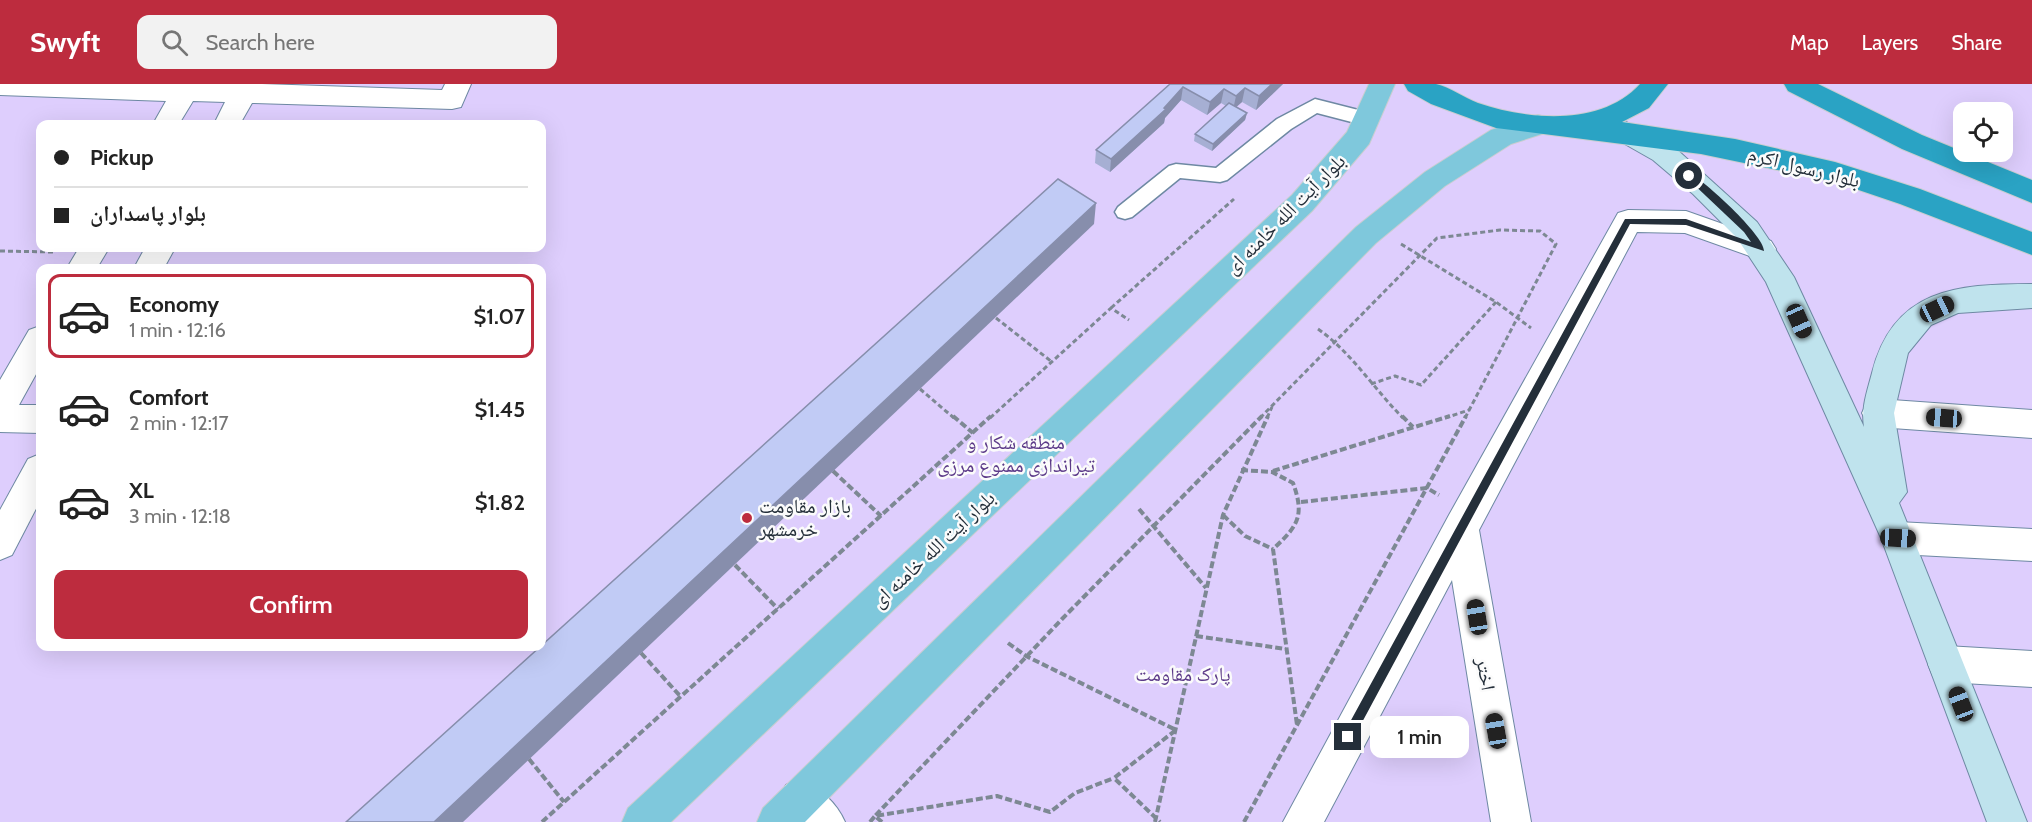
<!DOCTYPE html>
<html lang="en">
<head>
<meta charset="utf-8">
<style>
	body { margin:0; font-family:Cabin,"Noto Naskh Arabic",sans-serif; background:#f2f2f2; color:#222; height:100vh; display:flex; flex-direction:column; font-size:22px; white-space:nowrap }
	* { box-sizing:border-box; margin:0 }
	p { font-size:20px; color:#767676 }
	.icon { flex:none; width:33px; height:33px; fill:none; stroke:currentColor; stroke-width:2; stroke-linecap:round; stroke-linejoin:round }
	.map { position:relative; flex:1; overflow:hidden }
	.sheet { position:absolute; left:36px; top:180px; width:510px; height:387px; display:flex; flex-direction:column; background:#fff; border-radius:12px; box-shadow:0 6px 24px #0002 }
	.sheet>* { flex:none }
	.banner { position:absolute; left:36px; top:36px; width:510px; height:132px; border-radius:12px; box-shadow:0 6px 24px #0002; display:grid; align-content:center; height:132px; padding:0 18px; background:#fff }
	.controls { position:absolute; left:1953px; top:18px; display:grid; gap:12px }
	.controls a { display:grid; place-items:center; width:60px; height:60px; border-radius:12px; background:#fff; box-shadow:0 6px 24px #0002; font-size:30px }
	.end { position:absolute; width:27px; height:27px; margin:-14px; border:8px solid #242f3a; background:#fff; box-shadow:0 0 0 3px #fff }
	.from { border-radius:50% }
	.bubble { position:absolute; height:42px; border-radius:12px; background:#fff; box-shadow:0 6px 24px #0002; font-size:20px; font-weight:600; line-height:42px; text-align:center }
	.car { position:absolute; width:18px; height:36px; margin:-18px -9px; border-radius:8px; box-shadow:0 0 4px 2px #0007; background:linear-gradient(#222 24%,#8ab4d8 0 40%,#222 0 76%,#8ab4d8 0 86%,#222 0) }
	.banner b { display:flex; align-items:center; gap:21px; height:57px; font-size:22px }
	.banner b+b { border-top:2px solid #e0e0e0 }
	.banner i { width:15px; height:15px; background:#222 }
	ul { padding:10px 0 0; list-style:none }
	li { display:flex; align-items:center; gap:18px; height:84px; margin:0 12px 9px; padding:0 6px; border:3px solid transparent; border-radius:12px }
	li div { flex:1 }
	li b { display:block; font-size:22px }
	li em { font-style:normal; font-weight:600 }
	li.active { border-color:#bd2c3e }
	li>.icon { width:54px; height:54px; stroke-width:1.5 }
	.cta { display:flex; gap:12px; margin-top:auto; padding:12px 18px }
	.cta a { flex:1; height:69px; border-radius:12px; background:#bd2c3e; color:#fff; font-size:24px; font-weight:600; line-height:69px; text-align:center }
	header { display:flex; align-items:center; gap:36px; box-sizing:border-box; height:84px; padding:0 30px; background:#bd2c3e; color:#fff }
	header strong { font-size:28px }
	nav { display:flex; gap:33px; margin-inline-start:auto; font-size:21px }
	.search { width:420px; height:54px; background:#f2f2f2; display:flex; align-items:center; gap:15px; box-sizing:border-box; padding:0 21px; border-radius:12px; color:#767676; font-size:22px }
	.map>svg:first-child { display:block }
	.green { fill:#decefd; fill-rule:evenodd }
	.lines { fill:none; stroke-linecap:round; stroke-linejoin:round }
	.lane-casing { stroke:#6e89a3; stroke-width:3 }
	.street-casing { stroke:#6e89a3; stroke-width:2 }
	.secondary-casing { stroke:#6e89a3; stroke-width:2 }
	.primary-casing { stroke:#cacdd0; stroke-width:2 }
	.highway-casing { stroke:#cacdd0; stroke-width:2 }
	.path-far1 { stroke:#7d8893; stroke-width:3; stroke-dasharray:5 3; stroke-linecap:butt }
	.path { stroke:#7d8893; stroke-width:4; stroke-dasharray:7 3; stroke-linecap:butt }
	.lane { fill:#fff; fill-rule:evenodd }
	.street { fill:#fff; fill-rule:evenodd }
	.secondary { fill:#bfe3ed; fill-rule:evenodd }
	.primary { fill:#7fc8dc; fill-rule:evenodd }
	.highway { fill:#2aa3c4; fill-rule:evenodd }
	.wall { fill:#a6afd3 }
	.shaded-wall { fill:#878eac }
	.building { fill:#c1cbf5; stroke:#878eac; stroke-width:1.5 }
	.route { fill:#242f3a }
	.poi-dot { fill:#bd2c3e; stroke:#fbfbfb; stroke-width:2 }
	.labels { text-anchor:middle; stroke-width:5; stroke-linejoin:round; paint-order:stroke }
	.street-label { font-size:20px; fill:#242f3a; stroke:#fbfbfb }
	.park-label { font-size:20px; fill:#5c3a89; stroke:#fbfbfb }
	.poi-label { font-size:20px; fill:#242f3a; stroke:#fbfbfb; text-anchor:start }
</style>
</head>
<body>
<header>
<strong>Swyft</strong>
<div class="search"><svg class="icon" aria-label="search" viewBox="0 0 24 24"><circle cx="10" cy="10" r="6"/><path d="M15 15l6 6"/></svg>Search here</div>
<nav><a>Map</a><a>Layers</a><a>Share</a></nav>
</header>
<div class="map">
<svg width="2032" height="738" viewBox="0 0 2032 738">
	<rect width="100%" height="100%" fill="#e4f0fb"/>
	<path class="green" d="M0,0H2032V738H0ZM1964,28H2002V68H1964ZM40,40H542V164H40ZM40,184H542V562H40Z"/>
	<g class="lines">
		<g class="lane-casing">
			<path id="lane" d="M1315,15L1374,30L1376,35L1374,40L1367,42L1317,29L1291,45L1227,96L1220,98L1180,94L1132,133L1125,135L1118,133L1115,128L1118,123L1169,82L1176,80L1216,84L1277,35Z"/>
		</g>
		<g class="street-casing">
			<g id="street">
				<path d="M0,0H262L442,6L445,0H471L461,23L452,25L252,19L240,40H214L225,18L193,17L179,40H153L166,17L0,11Z"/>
				<path d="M1628,126L1686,127L1771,157L1776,165L1771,173L1761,176L1685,149L1637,148L1479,446L1531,738H1491L1452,496L1324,738H1283L1449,431L1618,129Z"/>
				<path d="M79,164H109L97,184H67Z"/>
				<path d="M145,164H175L164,184H134Z"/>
				<path d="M40,242V283L19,321H40V349L0,348V296L29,246Z"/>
				<path d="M1878,315L2032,326V354L1878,343L1867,339L1862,329L1867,319Z"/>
				<path d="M40,370V417L12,471L0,476V426L28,375Z"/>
				<path d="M1898,438L2032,445V477L1898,470L1886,465L1881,454L1886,443Z"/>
				<path d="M1946,562L2032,567V603L1946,598L1933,592L1928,580L1933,568Z"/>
				<path d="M800,695C820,704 836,718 845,738H796L786,729L780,715L786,701Z"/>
			</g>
		</g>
		<g class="secondary-casing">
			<path id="secondary" d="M1626,38L1673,62L1757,138L1794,193L1864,343C1861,324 1867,308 1872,289C1893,205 1956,200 2032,200V224L1958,229L1931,241L1908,269L1894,329L1907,408L1899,419L2027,738H1987L1881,454L1766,198L1737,154L1693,110L1653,76L1616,55L1612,48L1616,41Z"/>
		</g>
		<g class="primary-casing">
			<g id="primary">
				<path d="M1369,0H1395L1369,60L1312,127L671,738H622L628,724L1292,111L1347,48Z"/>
				<path d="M1538,31L1548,34L1552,41L1548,48L1511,60L1445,102L1376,159L805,738H757L763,724L1356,143L1425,88L1491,46Z"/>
			</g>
		</g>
		<g class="highway-casing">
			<g id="highway">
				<path d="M1404,0C1414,0 1426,0 1436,0C1450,3 1464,14 1478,19C1528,36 1601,43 1640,0H1668L1649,24L1622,38L1735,55L1835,78L1920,105L2032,148V171L1900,120L1835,98L1701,70L1496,44L1431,20L1408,7Z"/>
				<path d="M1784,0H1818L1922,51L2032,96V119L1902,65L1788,7Z"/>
			</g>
		</g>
		<g class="path-far1">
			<path d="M1401,160L1496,218L1531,244"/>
			<path d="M0,167L54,168"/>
			<path d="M1111,224L1234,115"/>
			<path d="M996,234L1052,278"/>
			<path d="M1318,245C1351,268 1374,305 1403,334"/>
			<path d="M1371,300L1395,292L1421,301L1496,218"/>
			<path d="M920,305L954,334"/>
			<path d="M990,334L1111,224L1129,236"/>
			<path d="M1260,334L1437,154L1500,146L1540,147L1556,160L1465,334"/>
			<path d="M1267,334L1272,323"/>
			<path d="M1445,334L1469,326"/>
		</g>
		<g class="path">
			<path d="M953,332L973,349"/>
			<path d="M1402,332L1413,343"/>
			<path d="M1241,386L1272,388L1293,399C1305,432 1298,442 1273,465L1297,641"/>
			<path d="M833,387L881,432"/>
			<path d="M1273,387L1450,332"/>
			<path d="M1301,418L1427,404L1439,411"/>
			<path d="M1139,425L1206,504"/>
			<path d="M1223,431L1245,452L1273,465"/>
			<path d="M735,481L778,525"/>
			<path d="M1196,552L1286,565"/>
			<path d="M1008,559L1026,572L1176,646L1114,694L1160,738"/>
			<path d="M641,569L681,613"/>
			<path d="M529,675L564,718"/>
			<path d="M542,738L991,332"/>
			<path d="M870,738L875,732L997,712L1050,728L1075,709L1114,694"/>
			<path d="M882,738L875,732L1062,535L1262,332"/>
			<path d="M1155,738L1223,431L1268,332"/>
			<path d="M1244,738L1466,332"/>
		</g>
		<use href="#lane" class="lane"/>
		<use href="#street" class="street"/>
		<use href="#secondary" class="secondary"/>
		<use href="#primary" class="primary"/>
		<use href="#highway" class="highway"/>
	</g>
	<path class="wall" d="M1170,0H1283L1256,26L1242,18L1236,23L1247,29L1245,36L1212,67L1194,57L1195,50L1226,22L1221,19L1207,31L1181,16L1165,34L1164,39L1110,88L1095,79L1096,66Z"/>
	<g class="shaded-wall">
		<path d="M1272,0H1283L1256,26L1259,12Z"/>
		<path d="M1183,3L1181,16L1165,34L1164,39L1110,88L1111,75L1164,24Z"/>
		<path d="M1245,4L1242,18L1233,26L1236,12Z"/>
		<path d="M1224,5L1221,19L1207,31L1210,18Z"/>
		<path d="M1247,29L1245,36L1212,67L1213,60Z"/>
		<path d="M1096,119L1094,140L463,738H434Z"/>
	</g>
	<g class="building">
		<path d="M1170,0H1272L1259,12L1245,4L1236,12L1224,5L1210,18L1183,3L1164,24L1166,25L1111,75L1096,66Z"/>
		<path d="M1229,19L1247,29L1213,60L1195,50Z"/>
		<path d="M1058,95L1096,119L434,738H346Z"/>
	</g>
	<path class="route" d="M1689,89C1704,96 1765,152 1764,167L1686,141L1630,140L1352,657H1344V649L1625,135H1686L1751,158L1744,148L1687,94L1685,92Z"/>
	<circle class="poi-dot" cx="747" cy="434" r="6"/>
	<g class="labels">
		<g class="street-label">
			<text transform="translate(1804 83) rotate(14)" y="7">بلوار رسول اکرم</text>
			<text transform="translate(1285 130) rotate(-45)" y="7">بلوار آیت الله خامنه ای</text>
			<text transform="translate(933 465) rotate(-43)" y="7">بلوار آیت الله خامنه ای</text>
			<text transform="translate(1486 590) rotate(80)" y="7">اختر</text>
		</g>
		<g class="park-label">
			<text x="1016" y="365">منطقه شکار و<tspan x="1016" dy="23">تیراندازی ممنوع مرزی</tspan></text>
			<text x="1183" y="597">پارک مقاومت</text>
		</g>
		<g class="poi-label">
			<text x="759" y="429">بازار مقاومت<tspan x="759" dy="23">خرمشهر</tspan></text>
		</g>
	</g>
</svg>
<div class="controls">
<a><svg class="icon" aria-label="locate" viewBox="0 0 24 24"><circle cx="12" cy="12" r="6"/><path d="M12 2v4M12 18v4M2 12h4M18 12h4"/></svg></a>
</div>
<i class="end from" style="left:1689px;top:92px"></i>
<i class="end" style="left:1348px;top:653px"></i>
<div class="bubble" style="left:1370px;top:632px;width:99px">1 min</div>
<i class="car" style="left:1937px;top:225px;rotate:65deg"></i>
<i class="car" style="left:1799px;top:237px;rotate:156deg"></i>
<i class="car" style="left:1944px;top:334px;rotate:274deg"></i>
<i class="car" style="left:1898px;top:454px;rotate:93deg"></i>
<i class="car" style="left:1477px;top:533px;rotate:351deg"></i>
<i class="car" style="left:1961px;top:620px;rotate:339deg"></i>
<i class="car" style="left:1496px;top:647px;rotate:350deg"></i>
<div class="banner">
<b><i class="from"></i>Pickup</b>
<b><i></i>بلوار پاسداران</b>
</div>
<section class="sheet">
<ul>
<li class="active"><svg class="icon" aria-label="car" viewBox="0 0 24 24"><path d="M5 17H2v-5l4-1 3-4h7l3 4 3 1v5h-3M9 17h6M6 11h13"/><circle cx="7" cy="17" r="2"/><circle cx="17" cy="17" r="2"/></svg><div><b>Economy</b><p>1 min · 12:16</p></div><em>$1.07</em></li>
<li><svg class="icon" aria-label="car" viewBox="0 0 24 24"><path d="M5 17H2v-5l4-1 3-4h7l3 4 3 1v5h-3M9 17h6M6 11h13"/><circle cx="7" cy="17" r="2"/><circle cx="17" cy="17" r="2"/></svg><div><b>Comfort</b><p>2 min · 12:17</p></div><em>$1.45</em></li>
<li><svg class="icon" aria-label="car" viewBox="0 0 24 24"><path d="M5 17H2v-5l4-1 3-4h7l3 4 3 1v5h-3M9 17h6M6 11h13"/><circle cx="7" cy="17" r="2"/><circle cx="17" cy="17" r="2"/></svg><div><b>XL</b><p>3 min · 12:18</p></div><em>$1.82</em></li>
</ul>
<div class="cta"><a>Confirm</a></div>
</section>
</div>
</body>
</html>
